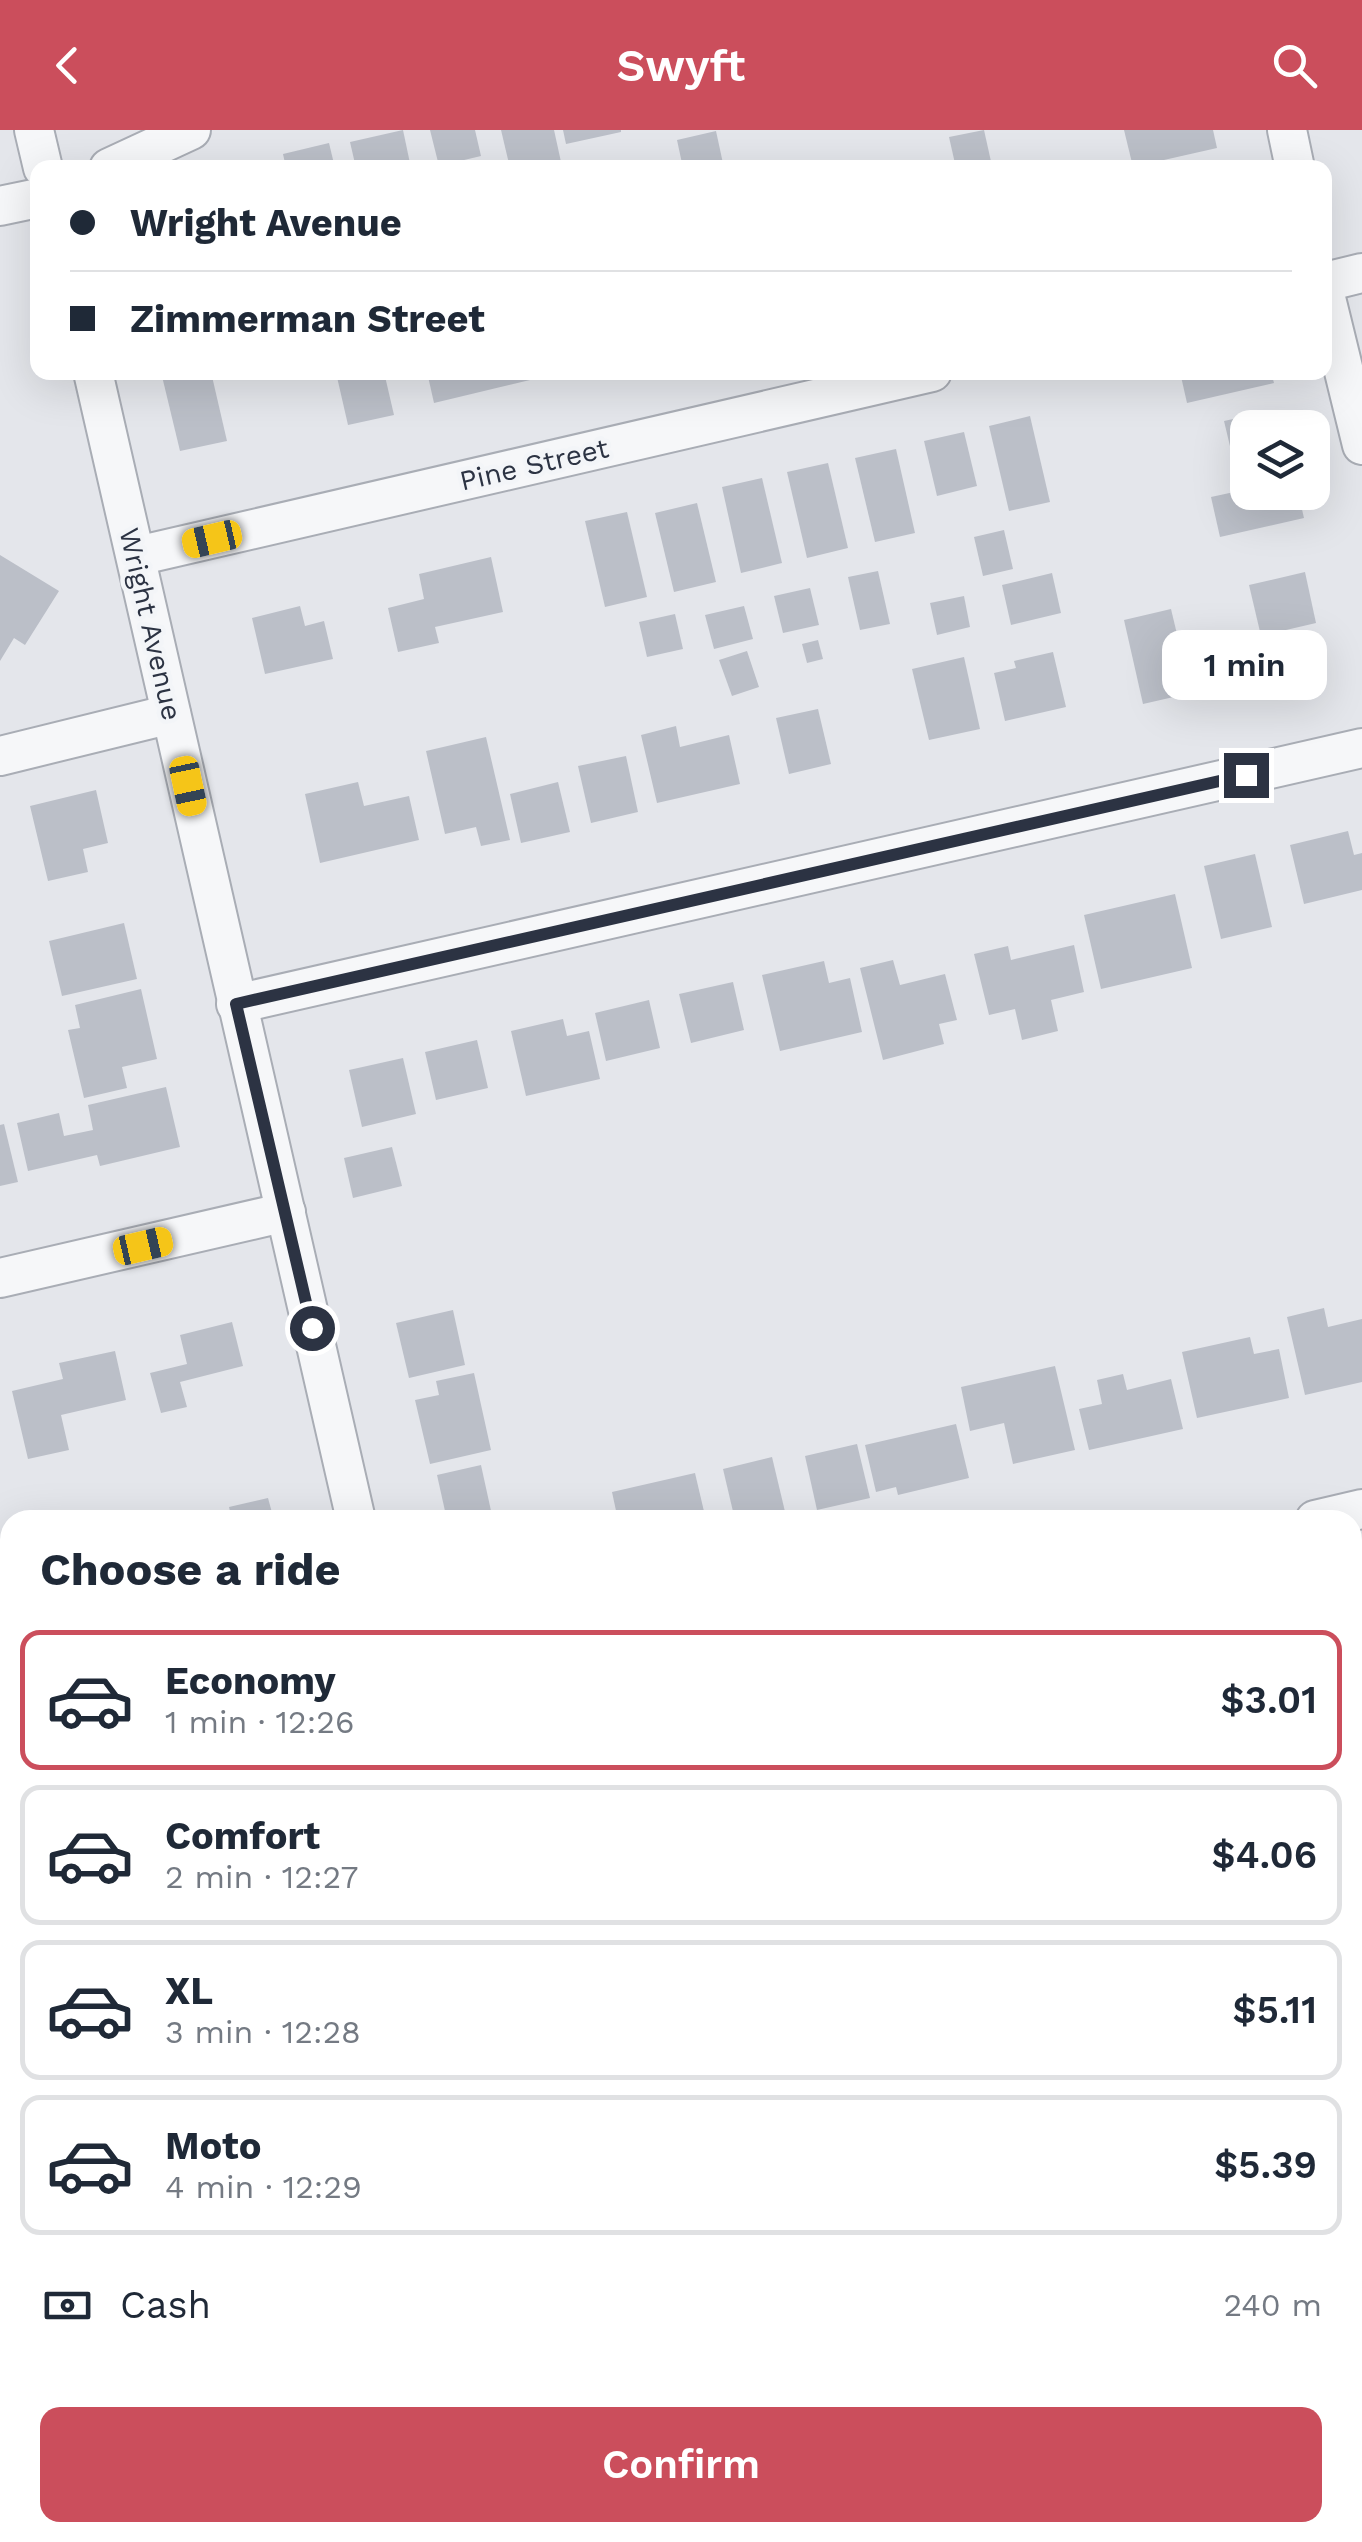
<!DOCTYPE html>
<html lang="en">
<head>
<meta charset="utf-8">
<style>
	body { margin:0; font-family:"Work Sans",sans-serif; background:#f2f2f3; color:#1f2937; height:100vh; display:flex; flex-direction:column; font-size:38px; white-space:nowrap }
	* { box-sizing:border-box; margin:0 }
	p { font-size:32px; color:#747a83 }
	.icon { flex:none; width:55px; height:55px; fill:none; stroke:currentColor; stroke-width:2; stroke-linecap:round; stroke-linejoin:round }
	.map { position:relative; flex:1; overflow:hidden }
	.details { position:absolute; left:0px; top:1380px; width:1362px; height:1032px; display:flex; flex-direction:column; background:#fff; border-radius:30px 30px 0 0; box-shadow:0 10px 40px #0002 }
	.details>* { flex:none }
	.banner { position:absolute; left:30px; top:30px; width:1302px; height:220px; border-radius:20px; box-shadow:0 10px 40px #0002; display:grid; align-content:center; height:220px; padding:0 40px; background:#fff }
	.fabs { position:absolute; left:1230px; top:280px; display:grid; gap:20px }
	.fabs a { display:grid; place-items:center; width:100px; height:100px; border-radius:20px; background:#fff; box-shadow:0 10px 40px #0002; font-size:50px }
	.end { position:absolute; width:45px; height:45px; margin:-22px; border:12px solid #2c3343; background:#fff; box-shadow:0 0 0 5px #fff }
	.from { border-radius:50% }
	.bubble { position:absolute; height:70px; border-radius:20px; background:#fff; box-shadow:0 10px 40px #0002; font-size:32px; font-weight:600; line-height:70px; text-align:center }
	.car { position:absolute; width:30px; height:60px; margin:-30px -15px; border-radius:12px; box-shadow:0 0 8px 2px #0007; background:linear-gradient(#f5c518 24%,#345 0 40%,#f5c518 0 76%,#345 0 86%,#f5c518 0) }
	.banner b { display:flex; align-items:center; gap:35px; height:95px; font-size:38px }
	.banner b+b { border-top:2px solid #e0e1e3 }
	.banner i { width:25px; height:25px; background:#1f2937 }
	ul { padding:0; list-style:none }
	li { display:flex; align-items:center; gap:30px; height:140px; margin:0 20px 15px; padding:0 20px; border:5px solid #e0e1e3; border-radius:20px }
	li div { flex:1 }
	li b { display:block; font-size:38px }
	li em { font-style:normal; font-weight:600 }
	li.selected { border-color:#cb4e5c }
	li>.icon { width:90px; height:90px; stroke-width:1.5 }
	h2 { padding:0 40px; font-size:45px; line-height:120px }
	.pay { display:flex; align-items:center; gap:25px; height:110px; padding:0 40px; font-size:38px }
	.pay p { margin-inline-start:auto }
	.cta { display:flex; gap:20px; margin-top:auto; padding:20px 40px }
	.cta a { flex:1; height:115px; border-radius:20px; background:#cb4e5c; color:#fff; font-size:40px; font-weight:600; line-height:115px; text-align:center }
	header { display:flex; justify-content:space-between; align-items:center; height:130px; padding:0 40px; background:#cb4e5c; color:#fff; font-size:45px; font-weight:600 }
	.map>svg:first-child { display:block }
	.building { fill:#bbbfc8 }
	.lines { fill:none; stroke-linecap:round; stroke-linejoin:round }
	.minor-casing { stroke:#a9adb5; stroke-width:42 }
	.minor { stroke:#f6f7f9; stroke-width:38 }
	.route { stroke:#2c3343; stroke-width:12 }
	.labels { text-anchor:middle; stroke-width:9; stroke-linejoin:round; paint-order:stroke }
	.street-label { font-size:28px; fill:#2c3343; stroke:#f3f5f8 }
</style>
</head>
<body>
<header><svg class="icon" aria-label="back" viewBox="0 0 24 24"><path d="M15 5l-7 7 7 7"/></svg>Swyft<svg class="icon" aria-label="search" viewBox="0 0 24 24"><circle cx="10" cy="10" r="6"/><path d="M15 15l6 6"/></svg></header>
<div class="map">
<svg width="1362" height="2412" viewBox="0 0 1362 2412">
	<rect width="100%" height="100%" fill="#e4e6eb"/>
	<g class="building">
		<path d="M403,0L411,38H356L350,12Z"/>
		<path d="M430,0H475L481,26L439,36Z"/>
		<path d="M501,0H554L561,32L510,38Z"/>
		<path d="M563,0H621V2L566,14Z"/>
		<path d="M984,0L992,36L956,38L949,7Z"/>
		<path d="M1124,0H1213L1217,18L1133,37Z"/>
		<path d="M716,1L724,38H683L677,10Z"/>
		<path d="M329,13L335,38H286L283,24Z"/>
		<path d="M161,242H211L227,311L180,321Z"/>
		<path d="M357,242H384L394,285L348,295L337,247Z"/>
		<path d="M427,242H528L530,250L434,273Z"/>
		<path d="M1180,242H1271L1274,253L1187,273Z"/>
		<path d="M1270,281L1274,298H1248V330L1234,333L1224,291Z"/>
		<path d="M1030,286L1050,372L1009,381L989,296Z"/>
		<path d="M964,302L977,356L937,366L924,311Z"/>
		<path d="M896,319L915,403L875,412L855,328Z"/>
		<path d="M828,333L848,418L807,428L787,342Z"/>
		<path d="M762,348L782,433L741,443L722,357Z"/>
		<path d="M1248,359L1298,362L1304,388L1220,407L1211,367Z"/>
		<path d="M697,373L716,452L674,462L655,383Z"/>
		<path d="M627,382L647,467L605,477L585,391Z"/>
		<path d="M1004,400L1013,439L983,446L974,407Z"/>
		<path d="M0,425L59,461L25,515L14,508L0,531Z"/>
		<path d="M491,427L503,482L435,497L439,513L398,522L388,478L424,469L419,444Z"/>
		<path d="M878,441L890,494L860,500L848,447Z"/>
		<path d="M1305,442L1316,493L1261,506L1249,455Z"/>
		<path d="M1052,443L1061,483L1011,495L1002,455Z"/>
		<path d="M810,458L819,495L783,503L774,466Z"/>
		<path d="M964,466L970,497L937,505L930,473Z"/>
		<path d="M300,476L305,496L324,491L333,529L265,544L252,488Z"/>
		<path d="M744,476L753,509L714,519L705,485Z"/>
		<path d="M1171,479L1191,563L1143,574L1124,490Z"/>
		<path d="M675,484L683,519L647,527L639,492Z"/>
		<path d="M1236,502L1245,541L1208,548L1200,509Z"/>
		<path d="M818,510L823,529L807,533L802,514Z"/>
		<path d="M747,521L759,557L732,566L719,530Z"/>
		<path d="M1053,522L1066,577L1005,591L994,543L1016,538L1014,531Z"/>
		<path d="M964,527L980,599L929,610L912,539Z"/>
		<path d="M818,579L831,634L789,644L776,588Z"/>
		<path d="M676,596L680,617L729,605L740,654L657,673L641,605Z"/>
		<path d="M486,607L510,710L481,716L476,697L445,704L426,621Z"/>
		<path d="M626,626L638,682L591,693L578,636Z"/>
		<path d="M358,652L364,676L409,666L419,710L320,733L305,664Z"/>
		<path d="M558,652L570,702L521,713L510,664Z"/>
		<path d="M96,660L108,713L83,719L88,742L48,751L30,676Z"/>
		<path d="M1348,701L1354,725L1362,723V760L1304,774L1290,715Z"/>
		<path d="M1255,724L1272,797L1221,809L1204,736Z"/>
		<path d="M1175,764L1192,838L1101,859L1084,785Z"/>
		<path d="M124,793L137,849L62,866L49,811Z"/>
		<path d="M1074,815L1084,862L1051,870L1058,901L1022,910L1015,879L989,885L974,824L1008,816L1011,830Z"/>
		<path d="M893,830L900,855L945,844L957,890L939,894L944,914L883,930L860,838Z"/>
		<path d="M824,831L829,853L850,848L862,902L780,921L762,845Z"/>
		<path d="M733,852L744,900L691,913L679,864Z"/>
		<path d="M141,859L157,929L122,937L127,958L84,968L68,900L80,898L75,875Z"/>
		<path d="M649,870L660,918L606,931L595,883Z"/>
		<path d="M563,889L567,906L589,901L600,949L526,966L511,901Z"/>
		<path d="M477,910L488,958L436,970L425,922Z"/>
		<path d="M403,928L416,984L362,997L349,940Z"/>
		<path d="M166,957L180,1017L100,1036L97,1025L28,1041L17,993L59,983L64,1006L93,1000L88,975Z"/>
		<path d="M4,994L18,1052L0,1056V995Z"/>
		<path d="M392,1017L402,1056L353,1068L344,1028Z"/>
		<path d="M1324,1178L1328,1197L1362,1189V1252L1305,1265L1287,1187Z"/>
		<path d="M453,1180L465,1235L409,1248L396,1193Z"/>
		<path d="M232,1192L243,1236L180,1252L187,1277L161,1283L150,1243L187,1234L180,1205Z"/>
		<path d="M1250,1207L1254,1224L1279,1219L1289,1268L1197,1288L1182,1222Z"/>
		<path d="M115,1221L126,1270L61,1285L69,1320L28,1329L12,1261L63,1249L59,1233Z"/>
		<path d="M1055,1236L1075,1320L1013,1334L1004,1293L970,1301L961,1257Z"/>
		<path d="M474,1243L491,1320L430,1334L415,1270L439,1265L436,1251Z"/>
		<path d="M1123,1244L1127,1260L1171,1249L1183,1299L1089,1320L1079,1279L1102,1274L1097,1250Z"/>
		<path d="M956,1294L969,1348L898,1365L896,1357L876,1362L865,1315Z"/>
		<path d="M857,1314L870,1368L817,1380L805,1326Z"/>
		<path d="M772,1327L787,1390H735L723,1339Z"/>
		<path d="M481,1335L493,1390H447L437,1345Z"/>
		<path d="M695,1343L706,1390H618L612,1362Z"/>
		<path d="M268,1368L274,1390H232L229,1377Z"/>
		<path d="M10,1781V1883L0,1885V1783Z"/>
		<path d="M0,2085L10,2122V2159L0,2162Z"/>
		<path d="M34,2402H106L109,2412H36Z"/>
		<path d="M141,2402H184L185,2404L143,2412Z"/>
		<path d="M269,2402H304L305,2406L272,2412Z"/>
	</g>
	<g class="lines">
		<g class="minor-casing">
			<g id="minor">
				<path d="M34,0L43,38"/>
				<path d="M1287,0L1295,38"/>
				<path d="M109,38L191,0"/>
				<path d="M0,76L38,68"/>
				<path d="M1325,152L1362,143"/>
				<path d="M1325,164L1362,315"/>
				<path d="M93,242L356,1390"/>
				<path d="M137,426L932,242"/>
				<path d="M0,626L171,584"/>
				<path d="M236,874L1362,618"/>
				<path d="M0,1148L286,1082"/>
				<path d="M1315,1390L1362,1379"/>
				<path d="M0,1713L10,1710"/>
				<path d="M1352,1950L1362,1948"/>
				<path d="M0,2278L10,2276"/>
				<path d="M609,2402L611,2412"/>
			</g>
		</g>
		<use href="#minor" class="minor"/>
	</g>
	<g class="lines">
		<path class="route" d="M312,1198L236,874L1246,645"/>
	</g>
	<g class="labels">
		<g class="street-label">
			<text transform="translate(534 334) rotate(-13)" y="10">Pine Street</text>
			<text transform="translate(151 494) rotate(77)" y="10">Wright Avenue</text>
		</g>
	</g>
</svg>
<div class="fabs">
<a><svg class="icon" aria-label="layers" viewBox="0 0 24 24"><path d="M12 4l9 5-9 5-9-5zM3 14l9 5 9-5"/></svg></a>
</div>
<i class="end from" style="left:312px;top:1198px"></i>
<i class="end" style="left:1246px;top:645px"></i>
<div class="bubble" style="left:1162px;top:500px;width:165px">1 min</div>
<i class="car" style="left:212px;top:409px;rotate:257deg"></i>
<i class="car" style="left:188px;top:656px;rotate:168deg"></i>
<i class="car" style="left:143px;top:1116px;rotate:77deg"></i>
<div class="banner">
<b><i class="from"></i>Wright Avenue</b>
<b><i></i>Zimmerman Street</b>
</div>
<section class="details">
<h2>Choose a ride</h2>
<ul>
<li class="selected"><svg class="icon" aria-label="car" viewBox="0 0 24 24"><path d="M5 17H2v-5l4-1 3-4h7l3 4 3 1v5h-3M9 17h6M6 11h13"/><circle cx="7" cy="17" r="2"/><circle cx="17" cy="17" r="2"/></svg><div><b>Economy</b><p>1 min · 12:26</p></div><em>$3.01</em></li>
<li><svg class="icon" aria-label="car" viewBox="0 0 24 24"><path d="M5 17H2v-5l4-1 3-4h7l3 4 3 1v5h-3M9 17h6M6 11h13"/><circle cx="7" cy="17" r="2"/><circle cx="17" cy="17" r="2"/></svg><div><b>Comfort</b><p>2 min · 12:27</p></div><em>$4.06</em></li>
<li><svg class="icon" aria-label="car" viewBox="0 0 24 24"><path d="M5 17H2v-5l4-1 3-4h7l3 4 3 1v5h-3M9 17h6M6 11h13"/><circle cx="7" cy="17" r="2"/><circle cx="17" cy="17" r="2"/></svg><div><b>XL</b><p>3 min · 12:28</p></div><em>$5.11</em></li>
<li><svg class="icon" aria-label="car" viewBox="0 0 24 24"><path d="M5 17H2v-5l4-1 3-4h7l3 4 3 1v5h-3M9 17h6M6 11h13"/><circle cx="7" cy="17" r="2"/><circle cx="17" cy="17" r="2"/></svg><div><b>Moto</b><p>4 min · 12:29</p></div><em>$5.39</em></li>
</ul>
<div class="pay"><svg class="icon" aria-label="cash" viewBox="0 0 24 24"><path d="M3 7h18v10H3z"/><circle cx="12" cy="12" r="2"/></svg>Cash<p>240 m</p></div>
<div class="cta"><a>Confirm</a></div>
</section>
</div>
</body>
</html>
